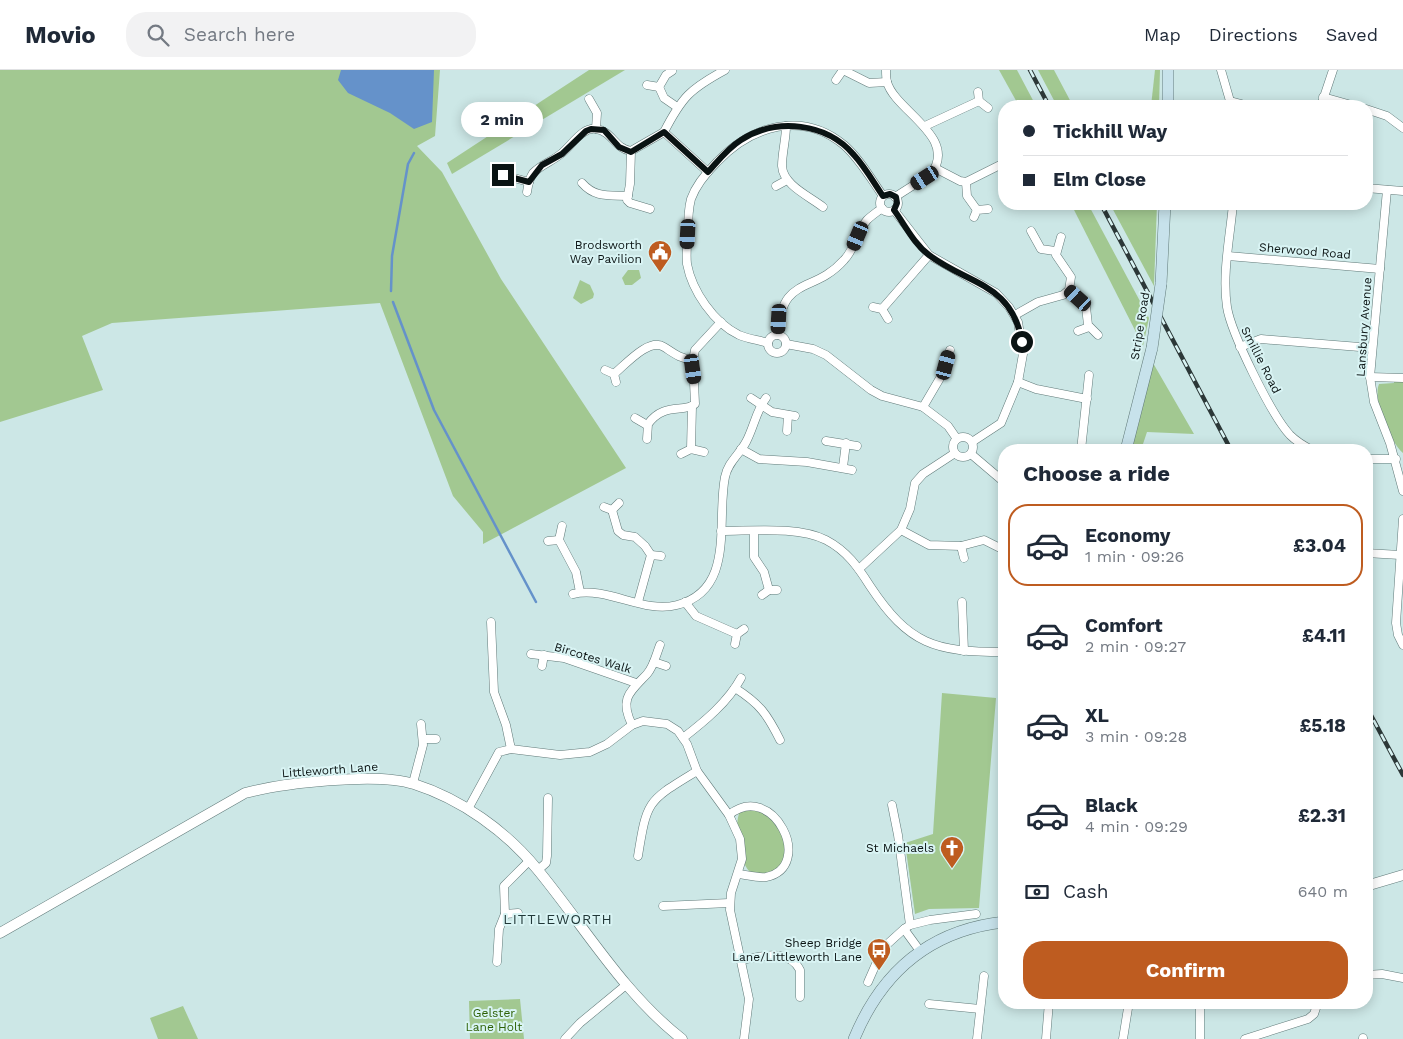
<!DOCTYPE html>
<html lang="en">
<head>
<meta charset="utf-8">
<style>
	body { margin:0; font-family:"Work Sans",sans-serif; background:#f2f2f3; color:#1f2937; height:100vh; display:flex; flex-direction:column; font-size:19px; white-space:nowrap }
	* { box-sizing:border-box; margin:0 }
	p { font-size:16px; color:#747a83 }
	.icon { flex:none; width:28px; height:28px; fill:none; stroke:currentColor; stroke-width:2; stroke-linecap:round; stroke-linejoin:round }
	.map { position:relative; flex:1; overflow:hidden }
	.drawer { position:absolute; left:998px; top:374px; width:375px; height:565px; display:flex; flex-direction:column; background:#fff; border-radius:20px; box-shadow:0 2px 12px #0003 }
	.drawer>* { flex:none }
	.guide { position:absolute; left:998px; top:30px; width:375px; height:110px; border-radius:20px; box-shadow:0 2px 12px #0003; display:grid; align-content:center; height:110px; padding:0 25px; background:#fff }
	.end { position:absolute; width:22px; height:22px; margin:-11px; border:6px solid #0a1313; background:#fff; box-shadow:0 0 0 2px #fff }
	.from { border-radius:50% }
	.bubble { position:absolute; height:35px; border-radius:18px; background:#fff; box-shadow:0 2px 12px #0003; font-size:16px; font-weight:700; line-height:35px; text-align:center }
	.car { position:absolute; width:15px; height:30px; margin:-15px -8px; border-radius:6px; box-shadow:0 0 4px 1px #0007; background:linear-gradient(#222 24%,#8ab4d8 0 40%,#222 0 76%,#8ab4d8 0 86%,#222 0) }
	.guide b { display:flex; align-items:center; gap:18px; height:48px; font-size:19px }
	.guide b+b { border-top:1px solid #e0e1e3 }
	.guide i { width:12px; height:12px; background:#1f2937 }
	ul { padding:0; list-style:none }
	li { display:flex; align-items:center; gap:15px; height:82px; margin:0 10px 8px; padding:0 15px; border:2px solid transparent; border-radius:20px }
	li div { flex:1 }
	li b { display:block; font-size:19px }
	li em { font-style:normal; font-weight:700 }
	li.current { border-color:#be5c20 }
	li>.icon { width:45px; height:45px; stroke-width:1.5 }
	h2 { padding:0 25px; font-size:22px; line-height:60px }
	.pay { display:flex; align-items:center; gap:12px; height:55px; padding:0 25px; font-size:19px }
	.pay p { margin-inline-start:auto }
	.button { display:flex; gap:10px; margin-top:auto; padding:10px 25px }
	.button a { flex:1; height:58px; border-radius:20px; background:#be5c20; color:#fff; font-size:20px; font-weight:700; line-height:58px; text-align:center }
	header { display:flex; align-items:center; gap:30px; box-sizing:border-box; height:70px; padding:0 25px; background:#fff; border-bottom:1px solid #e0e1e3 }
	header strong { font-size:24px }
	nav { display:flex; gap:28px; margin-inline-start:auto; font-size:18px }
	.search { width:350px; height:45px; background:#f2f2f3; display:flex; align-items:center; gap:12px; box-sizing:border-box; padding:0 18px; border-radius:20px; color:#747a83; font-size:19px }
	.map>svg:first-child { display:block }
	.green { fill:#a2c891 }
	.water { fill:#6592ca }
	.lines { fill:none; stroke-linecap:round; stroke-linejoin:round }
	.stream { stroke:#6592ca; stroke-width:2.5 }
	.minor-casing { stroke:#617a79; stroke-width:9 }
	.tertiary-casing { stroke:#617a79; stroke-width:11 }
	.secondary-casing { stroke:#617a79; stroke-width:12 }
	.minor { stroke:#fff; stroke-width:8 }
	.tertiary { stroke:#fff; stroke-width:10 }
	.secondary { stroke:#c7e2eb; stroke-width:11 }
	.rail-casing { stroke:#2c3838; stroke-width:4.5 }
	.rail { stroke:#d9f4f4; stroke-width:2.5; stroke-dasharray:8; stroke-linecap:butt }
	.secondary-bridge-casing { stroke:#617a79; stroke-width:12; stroke-linecap:butt }
	.secondary-bridge { stroke:#c7e2eb; stroke-width:11 }
	.route { stroke:#0a1313; stroke-width:6 }
	.labels { text-anchor:middle; stroke-width:4; stroke-linejoin:round; paint-order:stroke }
	.poi-label { font-size:12px; fill:#0a1313; stroke:#d9f4f4; text-anchor:end }
	.street-label { font-size:12px; fill:#0a1313; stroke:#d9f4f4 }
	.park-label { font-size:12px; fill:#2c5f03; stroke:#d9f4f4 }
	.neighbourhood-label { font-size:14px; letter-spacing:1px; fill:#213838; stroke:#d9f4f4 }
</style>
</head>
<body>
<header>
<strong>Movio</strong>
<div class="search"><svg class="icon" aria-label="search" viewBox="0 0 24 24"><circle cx="10" cy="10" r="6"/><path d="M15 15l6 6"/></svg>Search here</div>
<nav><a>Map</a><a>Directions</a><a>Saved</a></nav>
</header>
<div class="map">
<svg width="1403" height="969" viewBox="0 0 1403 969">
	<rect width="100%" height="100%" fill="#cce7e6"/>
	<g class="green">
		<path d="M0,0H440L435,66L417,76L442,102L501,209L626,398L483,474V462L453,426L380,233L112,253L82,266L103,320L0,352Z"/>
		<path d="M589,0H625L452,104L447,93Z"/>
		<path d="M999,0H1017L1036,36H1019Z"/>
		<path d="M1038,0H1054L1073,36H1057Z"/>
		<path d="M1155,0H1160L1159,36H1151Z"/>
		<path d="M1071,134H1088L1149,248L1143,276Z"/>
		<path d="M1110,134H1157L1154,216Z"/>
		<path d="M628,200H639L641,208L632,215H625L622,208Z"/>
		<path d="M580,210L590,215L594,224L593,228L581,234L573,228Z"/>
		<path d="M1153,293L1194,364L1147,362L1141,380H1131Z"/>
		<path d="M1394,311L1403,312V383C1391,373 1372,330 1379,314L1394,313Z"/>
		<path d="M942,623L996,628L979,838L929,839L915,844L905,773L933,764Z"/>
		<path d="M741,738H756L785,759L786,790L773,804L755,807C738,795 732,757 741,738Z"/>
		<path d="M520,929L524,969H470L469,931Z"/>
		<path d="M183,936L198,969H158L150,948Z"/>
	</g>
	<path class="water" d="M341,0H434L432,52L414,59L390,43L348,23L338,10Z"/>
	<g class="lines">
		<g class="stream">
			<path d="M391,221L392,186L408,94L414,83"/>
			<path d="M393,232L434,340L536,532"/>
		</g>
		<g class="minor-casing">
			<g id="minor">
				<path d="M843,0L869,13L887,12"/>
				<path d="M886,0C886,4 886,8 887,12C895,41 959,67 931,104L895,127"/>
				<path d="M1221,0L1230,31L1249,36"/>
				<path d="M836,10L843,0"/>
				<path d="M647,15L659,17L666,5L672,1"/>
				<path d="M659,17L664,28L677,37"/>
				<path d="M978,22L979,31L988,38"/>
				<path d="M1323,27L1355,36"/>
				<path d="M589,29L597,43L596,59"/>
				<path d="M1321,36L1333,0"/>
				<path d="M1366,39L1387,46L1403,58"/>
				<path d="M786,56C786,69 782,83 782,96C783,115 809,126 823,137"/>
				<path d="M925,56L979,31"/>
				<path d="M664,62C682,27 690,19 725,0"/>
				<path d="M631,81L630,114L627,130L630,133L650,139"/>
				<path d="M935,98L960,111L966,112L1004,93"/>
				<path d="M503,105L529,112"/>
				<path d="M966,112L967,126L977,140"/>
				<path d="M582,113C595,128 609,125 628,126"/>
				<path d="M776,116L787,110"/>
				<path d="M1366,118L1403,121"/>
				<path d="M1387,120L1370,307L1374,332L1390,373L1403,421"/>
				<path d="M527,122C528,115 529,109 533,103C542,94 553,91 562,83C572,75 582,57 596,59C612,61 615,79 631,81L664,62L708,102"/>
				<circle cx="889" cy="133" r="9"/>
				<path d="M1233,134C1230,167 1222,204 1227,237C1231,263 1272,346 1290,365C1296,371 1304,376 1312,380"/>
				<path d="M894,140L929,185L996,223L1009,237L1018,252L1023,284L1018,312L1001,353L972,372"/>
				<path d="M974,147L977,140L988,139"/>
				<path d="M1031,161L1041,179L1055,181"/>
				<path d="M1228,186L1380,199"/>
				<path d="M1069,220L1086,237L1088,255L1098,265"/>
				<path d="M873,237L882,239L888,249"/>
				<path d="M882,239L929,185"/>
				<path d="M1015,245L1038,232L1063,225L1069,220L1071,207L1056,185L1061,167"/>
				<path d="M1078,261L1089,257"/>
				<path d="M778,265C781,204 813,225 844,190C855,179 857,162 867,150C871,146 877,142 882,138"/>
				<circle cx="777" cy="274" r="9"/>
				<path d="M768,273C759,270 748,269 739,265C714,253 692,221 687,194C686,184 687,173 688,163C688,152 688,140 691,129C696,115 706,103 717,92C751,56 802,40 844,75C860,89 871,109 883,126"/>
				<path d="M786,274L813,279L826,285L871,320L882,326L923,337L948,356L957,369"/>
				<path d="M1240,277L1261,269L1372,278"/>
				<path d="M605,300L614,304L616,312"/>
				<path d="M614,304C625,295 649,267 664,277C675,284 679,288 693,290"/>
				<path d="M1370,307L1403,308"/>
				<path d="M1018,312L1036,319L1087,329"/>
				<path d="M751,328L772,342L795,346"/>
				<path d="M923,337L943,303L950,280"/>
				<path d="M635,348L647,355"/>
				<path d="M787,361L788,345"/>
				<circle cx="963" cy="377" r="10"/>
				<path d="M647,369L648,354C664,332 684,343 695,334L693,290L695,280L721,252"/>
				<path d="M826,371L857,376"/>
				<path d="M691,379L692,336"/>
				<path d="M741,379L759,389L807,392L852,400"/>
				<path d="M1081,380L1089,305"/>
				<path d="M681,384L691,379L704,382"/>
				<path d="M971,384L1004,412"/>
				<path d="M1366,389H1396"/>
				<path d="M843,397L846,373"/>
				<path d="M604,437L612,440L619,433"/>
				<path d="M612,440L618,461L623,465L635,467L645,476L651,485L638,532"/>
				<path d="M1403,449L1396,553L1398,565L1403,575"/>
				<path d="M562,456L559,470L576,502L580,522"/>
				<path d="M901,460L929,475L961,476L984,470L1004,480"/>
				<path d="M721,461C753,461 798,456 826,470C847,481 858,497 870,516C909,575 935,582 1004,582"/>
				<path d="M754,461V487L764,502L769,520"/>
				<path d="M548,471L559,470"/>
				<path d="M961,476L964,488"/>
				<path d="M1366,483L1400,485"/>
				<path d="M651,485L661,486"/>
				<path d="M859,499L901,460L910,439L915,413L923,404L955,383"/>
				<path d="M573,524C608,516 643,544 677,535C736,520 716,451 725,407C728,392 739,385 746,372C754,357 756,341 766,328"/>
				<path d="M762,525L769,520H777"/>
				<path d="M685,532L696,546L737,564"/>
				<path d="M962,532L964,581"/>
				<path d="M491,552L494,622L506,655L511,679"/>
				<path d="M735,574L737,564L744,559"/>
				<path d="M531,584L564,588L636,613"/>
				<path d="M654,592L666,596"/>
				<path d="M542,596L544,585"/>
				<path d="M735,618C760,634 767,644 780,670"/>
				<path d="M632,655C619,628 630,622 647,604C654,596 656,585 660,575"/>
				<path d="M683,668C705,651 728,632 741,608"/>
				<path d="M423,669H436"/>
				<path d="M413,713L423,675L421,654"/>
				<path d="M892,735L898,765L910,855L904,859L920,881"/>
				<path d="M468,739L499,682L511,679L560,685L590,682L607,674L632,655L643,651L667,654L678,661L687,674L697,701L729,745L740,769L742,789L731,823L730,840L749,929L744,969"/>
				<path d="M729,745C773,709 816,797 766,807C757,808 747,805 739,804"/>
				<path d="M638,786C647,729 648,731 697,701"/>
				<path d="M538,800L546,793L547,786L548,728"/>
				<path d="M663,836L729,833"/>
				<path d="M505,844L518,843"/>
				<path d="M910,855L930,850L976,844"/>
				<path d="M742,890C762,886 789,878 800,900V927"/>
				<path d="M497,892L499,859L505,844L504,816L530,790"/>
				<path d="M1366,905L1382,904L1403,908"/>
				<path d="M868,912L883,878L904,859"/>
				<path d="M1200,932V969"/>
				<path d="M929,934L980,939"/>
				<path d="M1363,968V969"/>
				<path d="M565,969L580,953L626,915"/>
				<path d="M977,969L984,906"/>
				<path d="M1046,969L1049,932"/>
				<path d="M1123,969L1129,932"/>
				<path d="M1245,969L1308,949L1314,944L1318,932"/>
			</g>
		</g>
		<g class="tertiary-casing">
			<g id="tertiary">
				<path d="M1366,816L1403,805"/>
				<path d="M0,863L245,723C283,713 377,702 414,714C461,729 506,761 537,799C585,857 622,922 682,969"/>
			</g>
		</g>
		<g class="secondary-casing">
			<g id="secondary">
				<path d="M1168,36V0"/>
				<path d="M1161,214L1165,134"/>
				<path d="M1126,380L1152,278"/>
				<path d="M854,969C882,901 931,860 1004,852"/>
			</g>
		</g>
		<use href="#minor" class="minor"/>
		<use href="#tertiary" class="tertiary"/>
		<use href="#secondary" class="secondary"/>
		<g class="rail-casing">
			<g id="rail">
				<path d="M1030,0L1049,36"/>
				<path d="M1101,134L1231,380"/>
				<path d="M1366,636L1403,705"/>
			</g>
		</g>
		<use href="#rail" class="rail"/>
		<g class="secondary-bridge-casing">
			<path id="secondary-bridge" d="M1152,278L1161,214"/>
		</g>
		<use href="#secondary-bridge" class="secondary-bridge"/>
	</g>
	<g class="lines">
		<path class="route" d="M503,105L529,112L542,95L562,84L586,61L591,59L604,60L619,77L631,82L664,62L708,102C718,91 728,78 741,70C777,47 827,53 854,85C865,97 874,113 883,126L890,124L896,127L897,133L894,140C905,155 914,174 929,185C969,215 1012,213 1022,272"/>
	</g>
	<defs>
		<g id="civic-pin" transform="scale(1.25)"><path d="M0 17L-7.5 6A9.5 9.5 0 1 1 7.5 6Z" fill="#be5c20" stroke="#d9f4f4"/><path d="M-.6-6.5H3V-4.5H.6V-3L4-1V1h2V6H-6V1h2V-1L-.6-3ZM-1.2 2.5V6h2.4V2.5Z" fill="#fff"/></g>
		<g id="church-pin" transform="scale(1.25)"><path d="M0 17L-7.5 6A9.5 9.5 0 1 1 7.5 6Z" fill="#be5c20" stroke="#d9f4f4"/><path d="M-1.2-6h2.4v3.5h3.3v2.4h-3.3V6h-2.4V-.1h-3.3v-2.4h3.3Z" fill="#fff"/></g>
		<g id="bus-pin" transform="scale(1.25)"><path d="M0 17L-7.5 6A9.5 9.5 0 1 1 7.5 6Z" fill="#be5c20" stroke="#d9f4f4"/><path d="M-5-6H5V4H4V6H2V4H-2V6H-4V4H-5ZM-3.5-4V0h7V-4ZM-3.5 1.2v1.5H-2V1.2ZM2 1.2v1.5H3.5V1.2Z" fill="#fff"/></g>
	</defs>
	<g fill-rule="evenodd">
		<use href="#civic-pin" x="660" y="182"/>
		<use href="#church-pin" x="952" y="778"/>
		<use href="#bus-pin" x="879" y="880"/>
	</g>
	<g class="labels">
		<g class="poi-label">
			<text x="642" y="179">Brodsworth<tspan x="642" dy="14">Way Pavilion</tspan></text>
			<text x="934" y="782">St Michaels</text>
			<text x="862" y="877">Sheep Bridge<tspan x="862" dy="14">Lane/Littleworth Lane</tspan></text>
		</g>
		<g class="street-label">
			<text transform="translate(1305 181) rotate(5)" y="4">Sherwood Road</text>
			<text transform="translate(1140 256) rotate(-81)" y="4">Stripe Road</text>
			<text transform="translate(1364 257) rotate(-86)" y="4">Lansbury Avenue</text>
			<text transform="translate(1261 290) rotate(63)" y="4">Smillie Road</text>
			<text transform="translate(593 588) rotate(17)" y="4">Bircotes Walk</text>
			<text transform="translate(330 700) rotate(-4)" y="4">Littleworth Lane</text>
		</g>
		<g class="park-label">
			<text x="494" y="947">Gelster<tspan x="494" dy="14">Lane Holt</tspan></text>
		</g>
		<g class="neighbourhood-label">
			<text x="558" y="854">LITTLEWORTH</text>
		</g>
	</g>
</svg>
<i class="end from" style="left:1022px;top:272px"></i>
<i class="end" style="left:503px;top:105px"></i>
<div class="bubble" style="left:461px;top:32px;width:82px">2 min</div>
<i class="car" style="left:925px;top:108px;rotate:237deg"></i>
<i class="car" style="left:688px;top:164px;rotate:183deg"></i>
<i class="car" style="left:858px;top:166px;rotate:203deg"></i>
<i class="car" style="left:1078px;top:228px;rotate:312deg"></i>
<i class="car" style="left:779px;top:249px;rotate:183deg"></i>
<i class="car" style="left:946px;top:295px;rotate:15deg"></i>
<i class="car" style="left:693px;top:299px;rotate:172deg"></i>
<div class="guide">
<b><i class="from"></i>Tickhill Way</b>
<b><i></i>Elm Close</b>
</div>
<section class="drawer">
<h2>Choose a ride</h2>
<ul>
<li class="current"><svg class="icon" aria-label="car" viewBox="0 0 24 24"><path d="M5 17H2v-5l4-1 3-4h7l3 4 3 1v5h-3M9 17h6M6 11h13"/><circle cx="7" cy="17" r="2"/><circle cx="17" cy="17" r="2"/></svg><div><b>Economy</b><p>1 min · 09:26</p></div><em>£3.04</em></li>
<li><svg class="icon" aria-label="car" viewBox="0 0 24 24"><path d="M5 17H2v-5l4-1 3-4h7l3 4 3 1v5h-3M9 17h6M6 11h13"/><circle cx="7" cy="17" r="2"/><circle cx="17" cy="17" r="2"/></svg><div><b>Comfort</b><p>2 min · 09:27</p></div><em>£4.11</em></li>
<li><svg class="icon" aria-label="car" viewBox="0 0 24 24"><path d="M5 17H2v-5l4-1 3-4h7l3 4 3 1v5h-3M9 17h6M6 11h13"/><circle cx="7" cy="17" r="2"/><circle cx="17" cy="17" r="2"/></svg><div><b>XL</b><p>3 min · 09:28</p></div><em>£5.18</em></li>
<li><svg class="icon" aria-label="car" viewBox="0 0 24 24"><path d="M5 17H2v-5l4-1 3-4h7l3 4 3 1v5h-3M9 17h6M6 11h13"/><circle cx="7" cy="17" r="2"/><circle cx="17" cy="17" r="2"/></svg><div><b>Black</b><p>4 min · 09:29</p></div><em>£2.31</em></li>
</ul>
<div class="pay"><svg class="icon" aria-label="cash" viewBox="0 0 24 24"><path d="M3 7h18v10H3z"/><circle cx="12" cy="12" r="2"/></svg>Cash<p>640 m</p></div>
<div class="button"><a>Confirm</a></div>
</section>
</div>
</body>
</html>
